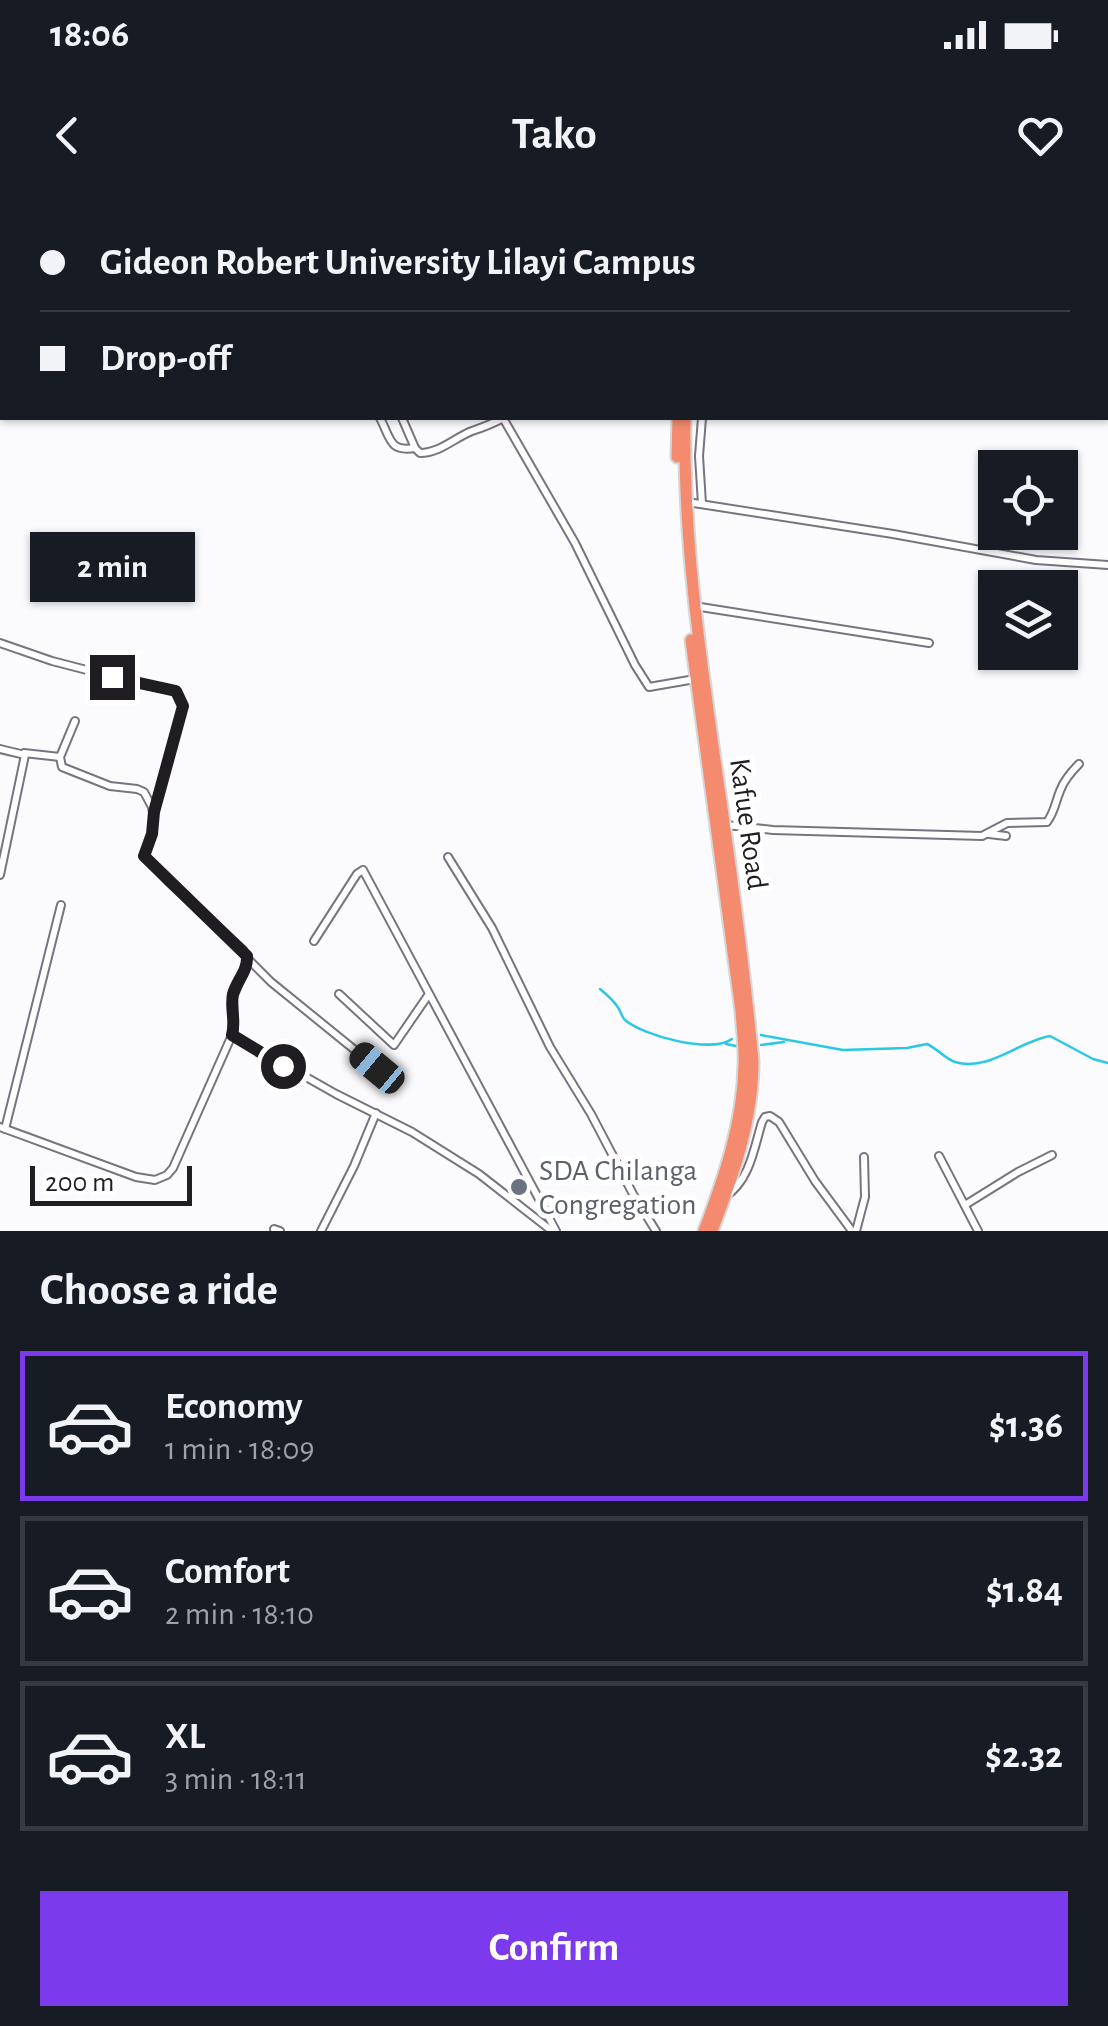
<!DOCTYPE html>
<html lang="en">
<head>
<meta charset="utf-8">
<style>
	body { margin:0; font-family:"Alegreya Sans",sans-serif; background:#242831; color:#f1f3f6; height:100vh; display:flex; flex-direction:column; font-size:38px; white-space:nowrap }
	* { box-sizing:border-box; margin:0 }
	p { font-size:32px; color:#9ea1a6 }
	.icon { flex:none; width:55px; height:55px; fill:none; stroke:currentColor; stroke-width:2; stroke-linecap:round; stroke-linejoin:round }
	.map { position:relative; height:1031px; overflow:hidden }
	.side { display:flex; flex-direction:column; background:#171b24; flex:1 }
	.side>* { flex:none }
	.banner { position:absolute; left:0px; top:0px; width:1110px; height:220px; box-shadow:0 2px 8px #0004; display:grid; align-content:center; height:220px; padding:0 40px; background:#171b24 }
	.controls { position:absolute; left:978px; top:250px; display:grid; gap:20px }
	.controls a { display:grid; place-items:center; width:100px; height:100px; border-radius:0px; background:#171b24; box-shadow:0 2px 8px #0004; font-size:50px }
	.scale { position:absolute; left:30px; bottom:25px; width:162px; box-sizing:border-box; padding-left:10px; border:5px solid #1f1d22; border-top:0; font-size:28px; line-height:35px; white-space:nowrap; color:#1f1d22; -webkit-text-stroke:8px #fff; paint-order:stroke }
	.end { position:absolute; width:45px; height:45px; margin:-22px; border:12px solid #1f1d22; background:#fff; box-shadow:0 0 0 5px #fff }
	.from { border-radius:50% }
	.bubble { position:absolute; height:70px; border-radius:0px; background:#171b24; box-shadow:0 2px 8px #0004; font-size:32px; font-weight:600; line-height:70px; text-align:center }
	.car { position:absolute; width:30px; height:60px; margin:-30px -15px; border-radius:12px; box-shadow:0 0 8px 2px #0007; background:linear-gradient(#222 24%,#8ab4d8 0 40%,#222 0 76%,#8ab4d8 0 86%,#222 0) }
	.banner b { display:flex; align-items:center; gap:35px; height:95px; font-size:38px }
	.banner b+b { border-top:2px solid #363941 }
	.banner i { width:25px; height:25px; background:#f1f3f6 }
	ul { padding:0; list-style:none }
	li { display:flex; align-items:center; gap:30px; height:150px; margin:0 20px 15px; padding:0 20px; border:5px solid #363941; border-radius:0px }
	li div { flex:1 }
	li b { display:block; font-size:38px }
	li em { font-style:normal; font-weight:600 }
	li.selected { border-color:#7c3aed }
	li>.icon { width:90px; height:90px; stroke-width:1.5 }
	h2 { padding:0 40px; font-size:45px; line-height:120px }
	.button { display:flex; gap:20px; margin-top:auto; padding:20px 40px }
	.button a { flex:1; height:115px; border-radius:0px; background:#7c3aed; color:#fff; font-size:40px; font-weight:600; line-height:115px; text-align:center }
	.status { display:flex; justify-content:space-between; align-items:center; height:70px; padding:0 50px; background:#171b24; direction:ltr }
	.status svg { height:28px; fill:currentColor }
	header { display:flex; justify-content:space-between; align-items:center; height:130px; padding:0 40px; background:#171b24; font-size:45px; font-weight:600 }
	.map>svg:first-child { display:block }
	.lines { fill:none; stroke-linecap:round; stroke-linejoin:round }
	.stream { stroke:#2ac8e5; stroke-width:2.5 }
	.minor-casing { stroke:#787381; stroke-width:10 }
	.trunk-casing { stroke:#d7d6d7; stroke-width:15 }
	.minor { stroke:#fff; stroke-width:6 }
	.trunk { stroke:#f48a6e; stroke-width:11 }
	.route { stroke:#1f1d22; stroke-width:12 }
	.worship-dot { fill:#6b7280; stroke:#fff; stroke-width:4 }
	.labels { text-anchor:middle; stroke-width:10; stroke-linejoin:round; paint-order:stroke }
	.street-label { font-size:30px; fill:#1f1d22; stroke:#fff }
	.worship-label { font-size:30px; fill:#5b616d; stroke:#fff; text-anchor:start }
</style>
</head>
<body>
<div class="status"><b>18:06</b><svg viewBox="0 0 49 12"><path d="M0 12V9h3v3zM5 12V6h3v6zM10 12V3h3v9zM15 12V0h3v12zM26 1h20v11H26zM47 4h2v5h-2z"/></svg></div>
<header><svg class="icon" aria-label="back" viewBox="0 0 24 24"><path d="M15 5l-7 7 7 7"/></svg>Tako<svg class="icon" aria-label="heart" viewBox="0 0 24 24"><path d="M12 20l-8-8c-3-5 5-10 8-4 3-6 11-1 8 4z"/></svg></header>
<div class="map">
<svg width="1108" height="1031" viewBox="0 0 1108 1031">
	<rect width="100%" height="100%" fill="#fbfafd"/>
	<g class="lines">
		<g class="stream">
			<path d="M600,789C606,794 613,800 617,806C620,810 622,817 625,820C644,836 711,854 732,839"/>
			<path d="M761,835L843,850L907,848L927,844C938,849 944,858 955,862C989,872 1019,841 1050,836L1093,859L1108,863"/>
			<path d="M726,844L736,846"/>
			<path d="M761,845L784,842"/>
		</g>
		<g class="minor-casing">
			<g id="minor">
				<path d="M918,0L919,2"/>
				<path d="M11,2L12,0"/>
				<path d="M508,2V0"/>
				<path d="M548,2L549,0"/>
				<path d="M0,19L2,17"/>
				<path d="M380,218C391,239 389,252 415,248L420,253C440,253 454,238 472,231C484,227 492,224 503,218L575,343L635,465L649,487L695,479"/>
				<path d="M402,218L415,248"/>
				<path d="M702,218L699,256L702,304"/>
				<path d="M687,302L893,334L1036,360L1108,365"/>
				<path d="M694,406L929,443"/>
				<path d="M0,443L52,461L141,484L176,491L183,506L154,611"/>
				<path d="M0,549L25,555L0,675"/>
				<path d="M24,553L60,557"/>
				<path d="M726,625L773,630L982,636L1007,623L1047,622C1055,611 1055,603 1060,591C1064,580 1071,572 1079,564"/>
				<path d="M989,634L1006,636"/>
				<path d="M448,657L492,728L550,847L591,914L634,996L656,1031"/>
				<path d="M314,741L357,674L363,670L556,1031"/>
				<path d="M249,760L271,782L377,868"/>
				<path d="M339,794L394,845L429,794"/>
				<path d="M232,835L336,894L412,932L479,974L552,1031"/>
				<path d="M0,927L136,977L155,980L167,975L173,968L232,835L234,823L233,797L248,762L243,750L168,681L145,656L152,634L154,618L152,607L144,592L137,589L110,586L62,567L60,557L75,521"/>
				<path d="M5,929L61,705"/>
				<path d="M939,956L978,1031"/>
				<path d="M726,996C750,980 754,948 762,922L765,917L770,916L779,922L815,981L852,1031"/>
				<path d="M965,1005L1018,972L1052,955"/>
				<path d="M274,1029L280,1031"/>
				<path d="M321,1031L354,966L376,913"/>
				<path d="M856,1031L865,997L864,957"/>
			</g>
		</g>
		<g class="trunk-casing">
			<g id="trunk">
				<path d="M695,2L696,0"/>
				<path d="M704,2V0"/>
				<path d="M685,218C683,338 700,455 717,574C731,669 744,765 753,861C753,921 733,976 712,1031"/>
				<path d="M677,257L678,218"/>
				<path d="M691,440L741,811C742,829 745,847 744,865C743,923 724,978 704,1031"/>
			</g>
		</g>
		<use href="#minor" class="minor"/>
		<use href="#trunk" class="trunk"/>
	</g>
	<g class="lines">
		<path class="route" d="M112,477L176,491L183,506L154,612L152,634L144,656L247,756C248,771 237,780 233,794C230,808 236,821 232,835L283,866"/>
	</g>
	<circle class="worship-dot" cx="519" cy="987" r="10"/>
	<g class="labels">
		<g class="street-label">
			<text transform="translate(749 624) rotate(82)" y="10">Kafue Road</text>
		</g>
		<g class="worship-label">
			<text x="539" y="980">SDA Chilanga<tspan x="539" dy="34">Congregation</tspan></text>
		</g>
	</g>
</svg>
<div class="controls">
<a><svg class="icon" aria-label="locate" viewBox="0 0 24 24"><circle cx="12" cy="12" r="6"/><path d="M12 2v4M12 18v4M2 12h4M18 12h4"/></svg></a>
<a><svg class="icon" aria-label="layers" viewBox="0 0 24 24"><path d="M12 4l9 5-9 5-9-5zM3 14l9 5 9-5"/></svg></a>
</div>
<div class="scale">200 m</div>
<i class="end from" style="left:283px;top:866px"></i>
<i class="end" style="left:112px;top:477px"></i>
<div class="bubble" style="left:30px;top:332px;width:165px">2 min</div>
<i class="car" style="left:377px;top:868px;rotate:310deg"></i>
<div class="banner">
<b><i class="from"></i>Gideon Robert University Lilayi Campus</b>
<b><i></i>Drop-off</b>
</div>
</div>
<section class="side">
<h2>Choose a ride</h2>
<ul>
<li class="selected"><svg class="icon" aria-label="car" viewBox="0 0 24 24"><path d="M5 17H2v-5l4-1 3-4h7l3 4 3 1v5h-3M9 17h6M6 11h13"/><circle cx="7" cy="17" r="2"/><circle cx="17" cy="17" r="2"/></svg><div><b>Economy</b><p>1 min · 18:09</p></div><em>$1.36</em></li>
<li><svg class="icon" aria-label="car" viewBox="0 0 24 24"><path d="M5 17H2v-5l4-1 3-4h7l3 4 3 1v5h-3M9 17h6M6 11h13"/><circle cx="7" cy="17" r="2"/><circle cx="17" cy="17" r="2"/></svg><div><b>Comfort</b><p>2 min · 18:10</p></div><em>$1.84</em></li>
<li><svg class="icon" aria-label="car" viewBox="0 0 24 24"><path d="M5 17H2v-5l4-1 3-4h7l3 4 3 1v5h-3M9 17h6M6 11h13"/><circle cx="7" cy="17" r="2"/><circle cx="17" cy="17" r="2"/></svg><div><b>XL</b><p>3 min · 18:11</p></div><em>$2.32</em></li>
</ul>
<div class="button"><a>Confirm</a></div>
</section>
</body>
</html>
